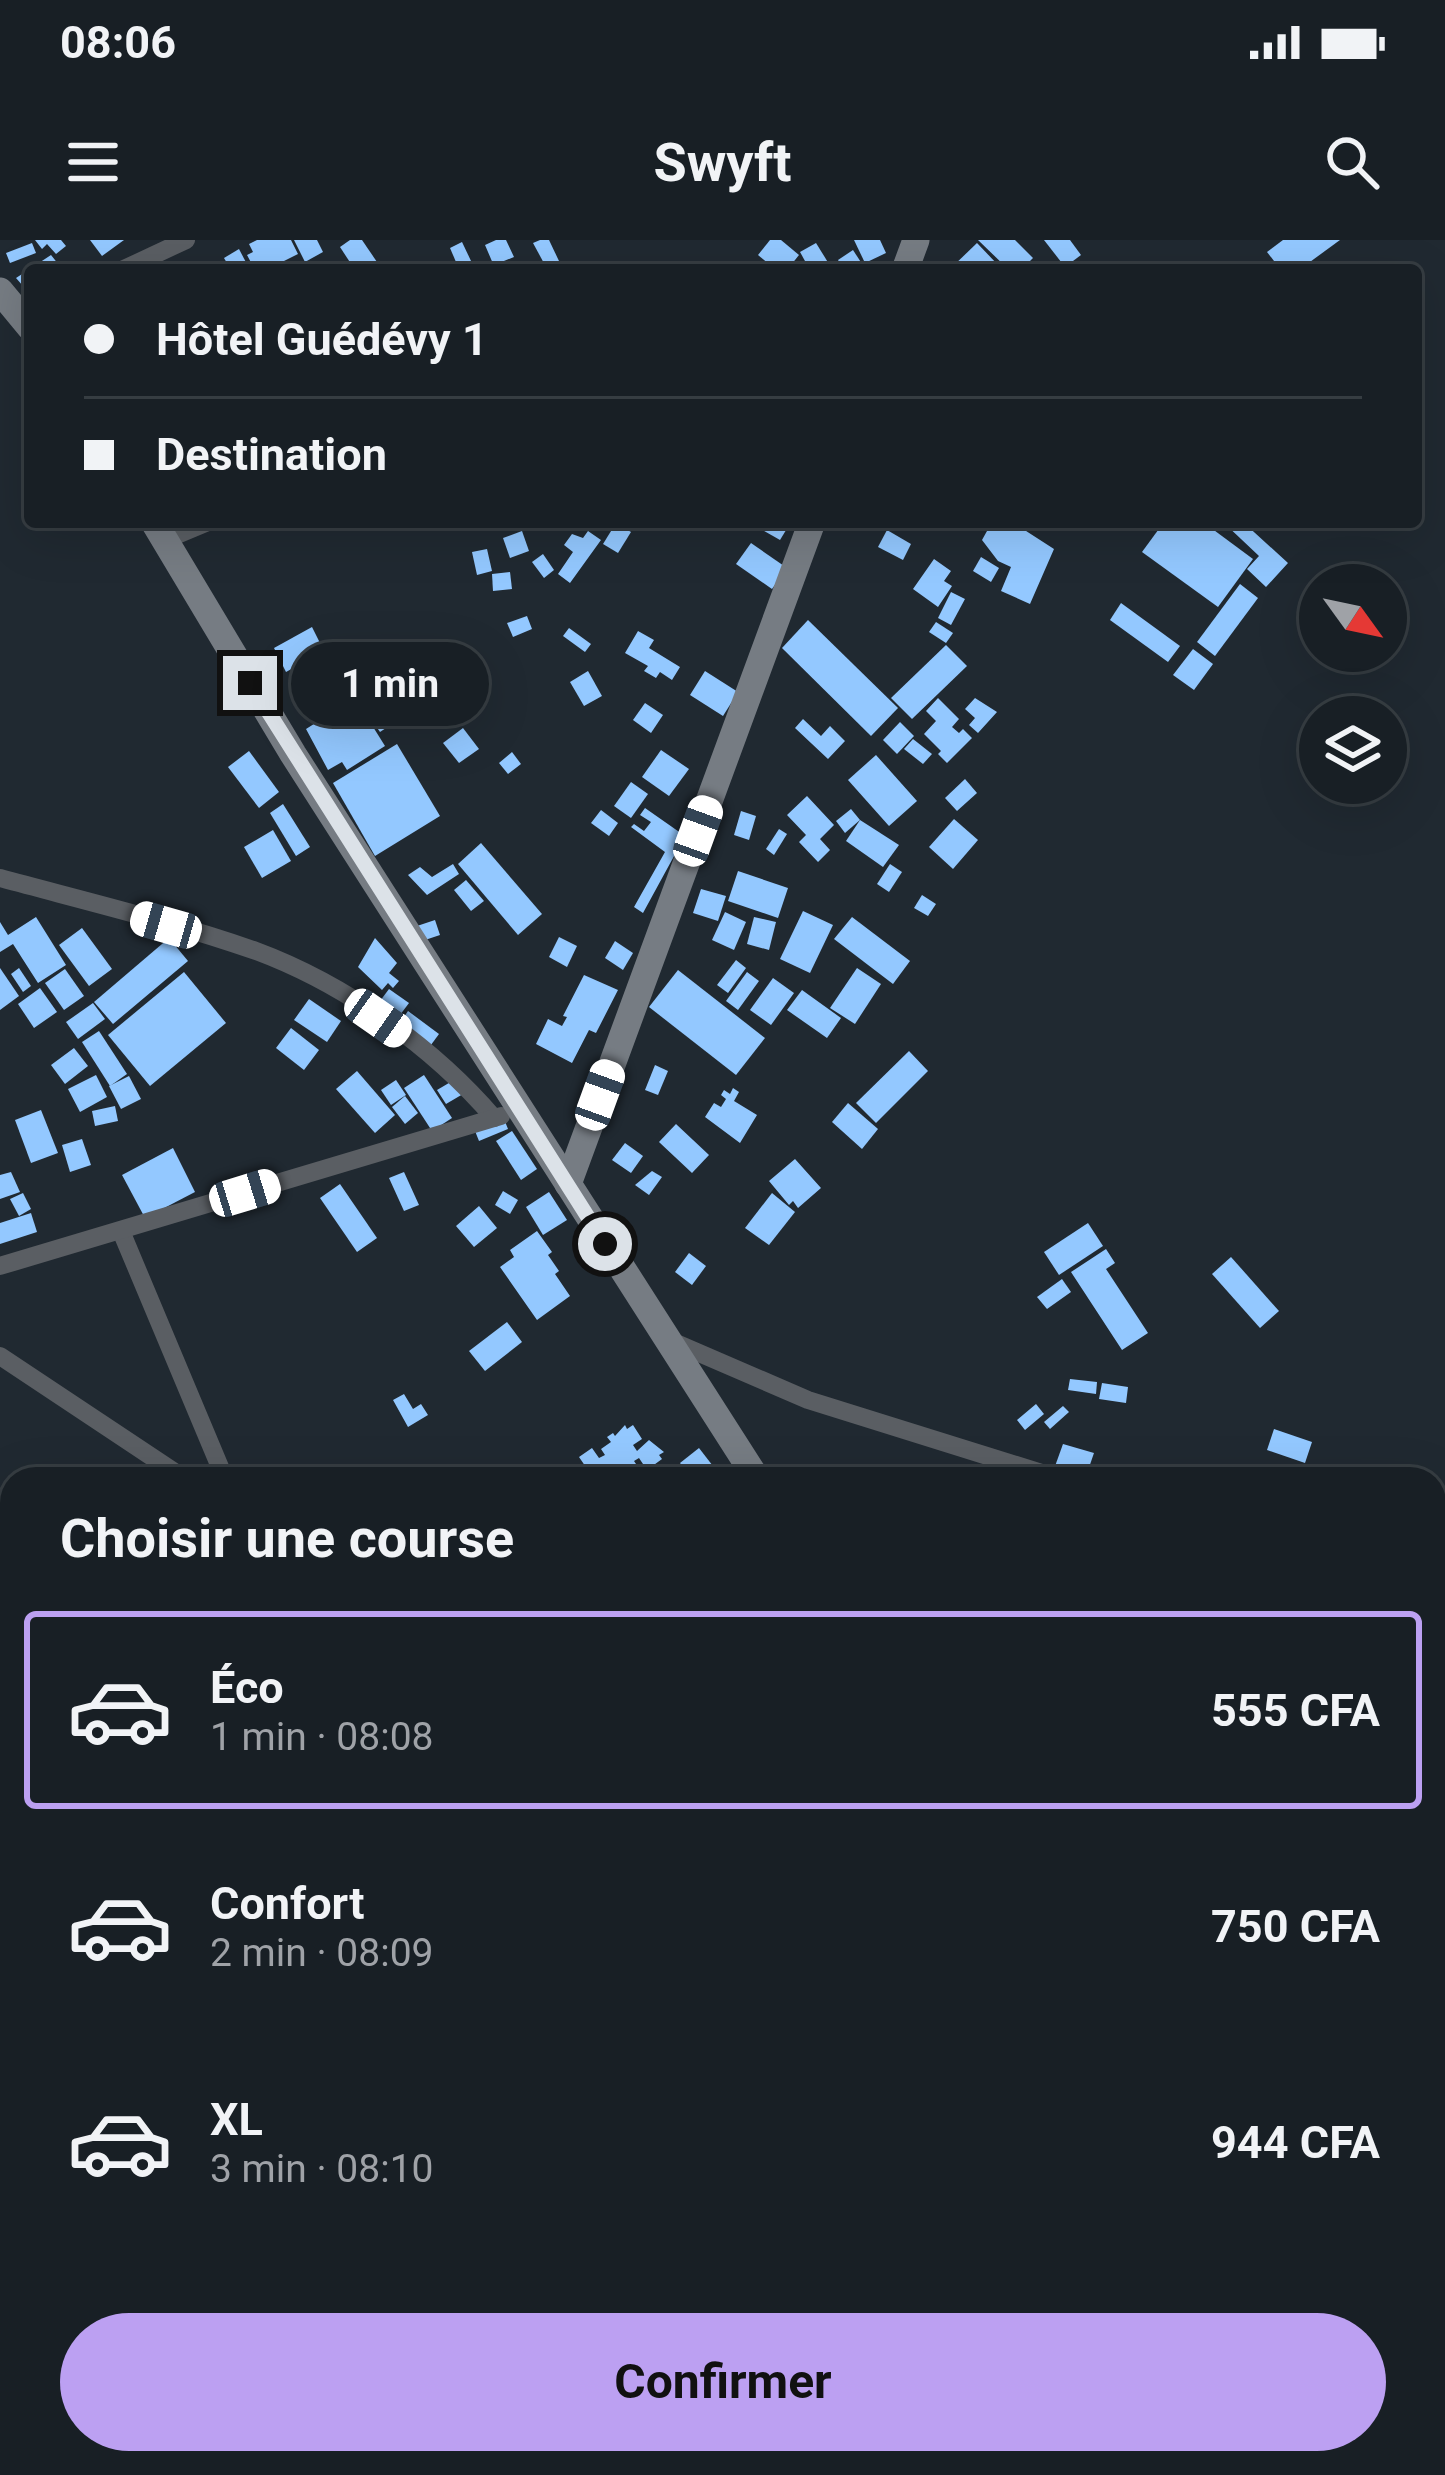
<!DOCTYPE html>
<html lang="fr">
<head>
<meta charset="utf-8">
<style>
	body { margin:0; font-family:Roboto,sans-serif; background:#252c32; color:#f1f3f6; height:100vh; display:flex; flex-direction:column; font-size:45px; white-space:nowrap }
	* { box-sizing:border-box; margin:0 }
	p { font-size:39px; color:#9fa2a7 }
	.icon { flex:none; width:66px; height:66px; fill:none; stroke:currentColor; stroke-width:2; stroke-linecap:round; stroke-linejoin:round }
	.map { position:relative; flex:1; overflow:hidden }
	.details { position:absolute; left:0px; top:1227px; width:1446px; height:1008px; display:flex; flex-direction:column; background:#181f25; border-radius:36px 36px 0 0; box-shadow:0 12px 48px #0002,0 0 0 3px #363d42 }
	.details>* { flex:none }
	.top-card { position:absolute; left:24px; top:24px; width:1398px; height:264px; border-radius:12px; box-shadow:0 12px 48px #0002,0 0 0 3px #363d42; display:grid; align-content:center; height:264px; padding:0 60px; background:#181f25 }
	.needle { width:78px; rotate:123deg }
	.controls { position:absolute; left:1299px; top:324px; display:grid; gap:24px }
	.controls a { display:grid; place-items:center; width:108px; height:108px; border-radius:50%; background:#181f25; box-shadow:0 12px 48px #0002,0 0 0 3px #363d42; font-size:60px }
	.end { position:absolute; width:54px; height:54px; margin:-27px; border:15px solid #dce2e8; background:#111; box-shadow:0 0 0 6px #111 }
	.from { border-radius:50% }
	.bubble { position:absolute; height:84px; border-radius:42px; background:#181f25; box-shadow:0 12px 48px #0002,0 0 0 3px #363d42; font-size:39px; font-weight:700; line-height:84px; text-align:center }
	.car { position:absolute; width:36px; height:72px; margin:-36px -18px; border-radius:15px; box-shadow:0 0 9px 3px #0007; background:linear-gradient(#fff 24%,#345 0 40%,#fff 0 76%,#345 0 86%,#fff 0) }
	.top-card b { display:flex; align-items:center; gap:42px; height:114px; font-size:45px }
	.top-card b+b { border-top:3px solid #363d42 }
	.top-card i { width:30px; height:30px; background:#f1f3f6 }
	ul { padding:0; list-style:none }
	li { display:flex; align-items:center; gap:36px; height:198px; margin:0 24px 18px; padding:0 36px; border:6px solid transparent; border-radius:12px }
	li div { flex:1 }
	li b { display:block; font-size:45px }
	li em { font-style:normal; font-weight:700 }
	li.current { border-color:#bca0f2 }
	li>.icon { width:108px; height:108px; stroke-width:1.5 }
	h2 { padding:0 60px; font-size:54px; line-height:144px }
	.action { display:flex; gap:24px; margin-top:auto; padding:24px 60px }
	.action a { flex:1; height:138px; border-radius:72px; background:#bca0f2; color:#111; font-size:48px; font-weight:700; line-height:138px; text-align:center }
	.status { display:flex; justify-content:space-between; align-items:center; height:84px; padding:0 60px; background:#181f25; direction:ltr }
	.status svg { height:33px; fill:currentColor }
	header { display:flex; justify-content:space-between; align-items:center; height:156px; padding:0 60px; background:#181f25; font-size:54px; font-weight:700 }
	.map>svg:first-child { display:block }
	.building { fill:#93c8ff }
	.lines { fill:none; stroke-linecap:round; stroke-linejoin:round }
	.street { stroke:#5a5e63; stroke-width:18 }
	.secondary { stroke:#767c83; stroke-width:27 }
	.route { stroke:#dce2e8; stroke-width:15 }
</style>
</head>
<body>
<div class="status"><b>08:06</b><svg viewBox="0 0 49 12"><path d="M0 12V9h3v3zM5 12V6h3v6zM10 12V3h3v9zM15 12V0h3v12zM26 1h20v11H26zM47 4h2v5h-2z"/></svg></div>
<header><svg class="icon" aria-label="menu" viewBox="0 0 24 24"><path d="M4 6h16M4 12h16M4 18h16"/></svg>Swyft<svg class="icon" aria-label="search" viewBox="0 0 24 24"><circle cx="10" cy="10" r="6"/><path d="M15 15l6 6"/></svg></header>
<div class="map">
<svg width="1445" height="2235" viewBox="0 0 1445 2235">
	<rect width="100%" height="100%" fill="#202931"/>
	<g class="building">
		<path d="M35,0H61L66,6L56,14L47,4L42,9Z"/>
		<path d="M90,0H124L102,16Z"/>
		<path d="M257,0H291L298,14L266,30H255L247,15L253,12L249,4Z"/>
		<path d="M294,0H317L323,12L305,22Z"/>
		<path d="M350,0H362L377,22L366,30H355L340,7Z"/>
		<path d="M496,0H506L514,17L499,23L501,30H485L494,26L485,5Z"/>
		<path d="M540,0H549L559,21L546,27L533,3Z"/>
		<path d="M770,0H781L799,15L787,30H776L758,15Z"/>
		<path d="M854,0H880L886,13L865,23Z"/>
		<path d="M978,0H1015L1033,18L1021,30H1009Z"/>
		<path d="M1044,0H1070L1081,15L1065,27Z"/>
		<path d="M1283,0H1340L1299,30H1281L1267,12Z"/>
		<path d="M462,2L472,23L459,29L450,8Z"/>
		<path d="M32,3L36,13L10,23L6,13Z"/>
		<path d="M816,3L829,24L810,30L800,12Z"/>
		<path d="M977,3L999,26L995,30H949Z"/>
		<path d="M239,9L250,30H231L224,18Z"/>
		<path d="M853,10L866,30H844L838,20Z"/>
		<path d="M51,15L63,30H30V54L16,38Z"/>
		<path d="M760,282H791L780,300L757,287Z"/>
		<path d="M992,282H1012L1054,309L1030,364L1001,351L1011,327L998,321L982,300Z"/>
		<path d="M1164,282H1203L1253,319L1218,367L1142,312Z"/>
		<path d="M1223,282H1243L1288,323L1266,347L1247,329L1259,316Z"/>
		<path d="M616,283L631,292L618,313L603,304Z"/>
		<path d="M887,290L911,304L903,320L878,307Z"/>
		<path d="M522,291L529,311L510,318L503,298Z"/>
		<path d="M588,291L601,300L570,343L558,334L573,312L564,305L572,294L583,298Z"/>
		<path d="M751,303L787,328L772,349L736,324Z"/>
		<path d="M487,309L492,331L477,335L472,312Z"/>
		<path d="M543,314L554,330L544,338L532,322Z"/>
		<path d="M981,317L999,328L991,342L973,331Z"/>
		<path d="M934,319L951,331L944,341L952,346L938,367L913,349Z"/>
		<path d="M510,332L512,349L493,351L492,334Z"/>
		<path d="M1240,344L1258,358L1215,416L1197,402Z"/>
		<path d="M951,352L965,359L951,385L938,378Z"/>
		<path d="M1121,363L1180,406L1168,422L1110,380Z"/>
		<path d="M527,376L532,389L513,397L507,383Z"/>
		<path d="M808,380L898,468L871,496L782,408Z"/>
		<path d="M936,382L953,393L946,403L929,392Z"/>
		<path d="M312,387L324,411L286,432L274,408Z"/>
		<path d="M569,388L591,404L585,412L563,396Z"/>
		<path d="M638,391L654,400L649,408L680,427L672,440L660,432L656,438L644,431L648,426L625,413Z"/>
		<path d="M946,405L967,426L912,479L891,458Z"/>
		<path d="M1193,409L1213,424L1194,450L1173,435Z"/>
		<path d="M588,431L602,456L584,466L570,442Z"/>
		<path d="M705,431L738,452L723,476L690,455Z"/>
		<path d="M367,448L392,484L380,492L356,457Z"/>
		<path d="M355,458L385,506L347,530L342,522L328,530L306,489Z"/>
		<path d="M938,458L959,479L952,487L959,493L963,489L972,498L947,523L938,514L941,511L924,494L936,481L926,471Z"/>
		<path d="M975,458L997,472L978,493L969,485L975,478L965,469Z"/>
		<path d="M645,463L663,475L651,493L633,480Z"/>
		<path d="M803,479L821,496L830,486L845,501L828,519L795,488Z"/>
		<path d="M900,482L914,496L897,514L883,500Z"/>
		<path d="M463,488L479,509L459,523L443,503Z"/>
		<path d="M913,499L932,514L923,524L904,509Z"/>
		<path d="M397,504L440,576L375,616L333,543Z"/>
		<path d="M661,510L689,529L669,556L642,537Z"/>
		<path d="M249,511L279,552L259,568L228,527Z"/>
		<path d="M512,512L521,524L508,534L499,523Z"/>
		<path d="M876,515L917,561L889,586L848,540Z"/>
		<path d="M965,539L977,553L957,571L945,558Z"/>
		<path d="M631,542L648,554L631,578L614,566Z"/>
		<path d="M807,556L834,585L820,599L830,610L818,622L799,602L806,595L787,575Z"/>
		<path d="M283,564L310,607L296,616L270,573Z"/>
		<path d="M645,568L685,596L643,673L634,667L665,612L631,587L634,584L644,591L651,582L640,575Z"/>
		<path d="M851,569L860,580L845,593L836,581Z"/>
		<path d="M601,570L618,583L609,596L591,583Z"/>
		<path d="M741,571L756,576L749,600L734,595Z"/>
		<path d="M954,579L978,600L953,629L929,607Z"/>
		<path d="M860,580L899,605L883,627L846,601Z"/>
		<path d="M779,589L787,594L774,615L766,609Z"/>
		<path d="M273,590L291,621L262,638L244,607Z"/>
		<path d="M481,603L542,674L518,695L458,624Z"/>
		<path d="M453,624L459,634L427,655L408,635L420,627L432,637Z"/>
		<path d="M890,624L902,632L889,652L877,644Z"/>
		<path d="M738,631L788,648L778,678L728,661Z"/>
		<path d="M466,640L484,661L471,671L454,650Z"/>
		<path d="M701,649L726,656L718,681L693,673Z"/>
		<path d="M922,655L936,664L928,676L914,668Z"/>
		<path d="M803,671L833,685L810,733L780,719Z"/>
		<path d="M725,672L746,682L734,710L712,700Z"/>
		<path d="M36,677L66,725L38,743L13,704L0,712V682L8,695Z"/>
		<path d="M754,677L776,682L769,710L747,704Z"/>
		<path d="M852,677L910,721L893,744L834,699Z"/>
		<path d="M435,680L440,695L422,701L417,686Z"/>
		<path d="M82,688L112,729L89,746L59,705Z"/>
		<path d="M559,697L577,706L567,727L549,717Z"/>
		<path d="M169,698L188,721L113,784L94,762Z"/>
		<path d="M375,698L397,723L389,733L399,741L393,748L388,743L382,750L358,727Z"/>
		<path d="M615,701L633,713L623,730L605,718Z"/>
		<path d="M736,720L746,728L728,753L717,745Z"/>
		<path d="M0,728L19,756L0,770Z"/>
		<path d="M19,728L31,746L23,752L11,734Z"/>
		<path d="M857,728L881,744L855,784L830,768Z"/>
		<path d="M65,729L84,756L64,770L45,743Z"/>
		<path d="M678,730L765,798L736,835L649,767Z"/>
		<path d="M184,732L226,783L150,846L108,795Z"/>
		<path d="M747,732L759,741L738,770L726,761Z"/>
		<path d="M584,735L618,750L596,793L589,790L572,823L536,804L548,779L562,786L567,777L563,776Z"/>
		<path d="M773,738L794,753L771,785L750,770Z"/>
		<path d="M40,748L57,772L34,788L18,764Z"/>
		<path d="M389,749L409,763L400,775L380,761Z"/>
		<path d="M802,750L841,778L827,798L787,770Z"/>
		<path d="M309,759L341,781L327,802L294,780Z"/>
		<path d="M93,763L105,779L78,799L66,782Z"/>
		<path d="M408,771L439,794L428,809L397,787Z"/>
		<path d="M291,788L319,810L304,830L276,808Z"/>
		<path d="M99,791L127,834L110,846L82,802Z"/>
		<path d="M74,808L88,826L65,844L51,825Z"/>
		<path d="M909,811L928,831L876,883L856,863Z"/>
		<path d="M655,825L668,831L658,855L645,850Z"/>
		<path d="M357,831L395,875L375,893L336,849Z"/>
		<path d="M96,835L107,857L80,872L68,849Z"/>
		<path d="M424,835L452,878L432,891L404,848Z"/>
		<path d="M129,836L141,859L121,869L109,846Z"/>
		<path d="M396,840L406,855L391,865L381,850Z"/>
		<path d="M454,840L463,854L446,864L437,850Z"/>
		<path d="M733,848L739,852L734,861L757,875L740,903L705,877L714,863L721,867L726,859L721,855L724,850L730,854Z"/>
		<path d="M405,856L418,873L405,884L392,867Z"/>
		<path d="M848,863L878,889L862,909L832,882Z"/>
		<path d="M115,866L118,881L95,886L92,871Z"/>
		<path d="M41,870L58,913L31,923L15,880Z"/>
		<path d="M504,879L508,889L479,901L475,891Z"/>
		<path d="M676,884L709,915L692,933L659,902Z"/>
		<path d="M512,891L537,929L521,940L496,901Z"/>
		<path d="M82,899L91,925L70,932L62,905Z"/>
		<path d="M625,903L643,916L631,933L612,920Z"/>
		<path d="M173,908L195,952L145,978L122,935Z"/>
		<path d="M795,919L821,948L798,968L793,961L789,965L769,941Z"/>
		<path d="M652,931L662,937L649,955L635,945Z"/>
		<path d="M11,932L20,952L0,959V935Z"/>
		<path d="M404,932L419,965L404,971L389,938Z"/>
		<path d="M340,944L377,998L357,1012L320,958Z"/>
		<path d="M503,951L518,960L510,974L495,965Z"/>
		<path d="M549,952L567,980L543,995L526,967Z"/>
		<path d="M23,953L31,969L19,976L10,959Z"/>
		<path d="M772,953L795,972L769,1005L745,988Z"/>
		<path d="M479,966L497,988L474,1007L456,986Z"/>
		<path d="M31,973L37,992L0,1004V983Z"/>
		<path d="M1088,983L1103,1006L1059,1035L1044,1012Z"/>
		<path d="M537,991L552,1012L548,1015L559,1031L555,1034L570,1056L537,1080L500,1027L514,1017L510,1010Z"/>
		<path d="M1106,1009L1115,1023L1106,1029L1148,1093L1122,1110L1071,1032Z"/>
		<path d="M689,1013L706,1026L692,1045L675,1032Z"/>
		<path d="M1231,1017L1279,1071L1260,1088L1212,1034Z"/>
		<path d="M1062,1039L1071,1052L1047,1069L1037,1057Z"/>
		<path d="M507,1082L522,1102L485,1131L469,1111Z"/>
		<path d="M1070,1139L1097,1142L1096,1154L1068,1150Z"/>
		<path d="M1102,1143L1128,1147L1126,1163L1099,1159Z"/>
		<path d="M404,1154L413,1169L421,1164L428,1175L408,1187L393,1160Z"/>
		<path d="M1036,1164L1044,1174L1025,1190L1017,1180Z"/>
		<path d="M1063,1166L1069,1172L1050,1189L1044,1182Z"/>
		<path d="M625,1185L627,1189L633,1185L642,1199L633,1205L637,1211L649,1200L664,1212L659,1215L662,1219L647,1230L639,1218L634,1221L646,1239H594L579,1217L592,1208L599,1218L605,1215L601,1209L611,1202L607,1197L613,1193L615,1196Z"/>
		<path d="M1274,1189L1312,1202L1305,1223L1267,1210Z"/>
		<path d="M1063,1204L1094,1213L1085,1239L1054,1229Z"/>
		<path d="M699,1208L723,1239H692L680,1223Z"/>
		<path d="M1301,1225L1320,1231L1318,1239H1296Z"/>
		<path d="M415,2223H445L453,2235H423Z"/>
	</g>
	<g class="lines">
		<g class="street">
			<path d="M122,30L186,0"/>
			<path d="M165,300L208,282"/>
			<path d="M0,638C85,661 173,682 256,711C345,744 433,807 494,878"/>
			<path d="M121,991L225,1239"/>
			<path d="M0,1026L501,876"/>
			<path d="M669,1100L808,1160L1061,1239"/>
			<path d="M0,1116L185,1239"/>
			<path d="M1434,1330L1445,1332"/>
			<path d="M1434,1382L1445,1392"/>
			<path d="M1434,1834L1445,1826"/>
			<path d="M341,2223L349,2235"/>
			<path d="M976,2223L983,2235"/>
			<path d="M274,2235L292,2223"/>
			<path d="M792,2235L808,2223"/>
			<path d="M1167,2235L1180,2223"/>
		</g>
		<g class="secondary">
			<path d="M905,30L916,0"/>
			<path d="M0,51L30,87"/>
			<path d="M154,282L293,514L757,1239"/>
			<path d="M568,944L812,282"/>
			<path d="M1373,2223L1381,2235"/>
		</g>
	</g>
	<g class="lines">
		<path class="route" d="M250,443L605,1004"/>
	</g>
</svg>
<div class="controls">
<a><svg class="needle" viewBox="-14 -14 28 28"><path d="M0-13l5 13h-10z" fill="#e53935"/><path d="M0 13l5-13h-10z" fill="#9fa2a7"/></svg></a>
<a><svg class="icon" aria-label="layers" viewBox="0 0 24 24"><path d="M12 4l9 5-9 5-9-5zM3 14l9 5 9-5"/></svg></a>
</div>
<i class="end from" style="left:605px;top:1004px"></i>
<i class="end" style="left:250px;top:443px"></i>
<div class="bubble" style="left:291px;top:402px;width:198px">1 min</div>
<i class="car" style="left:698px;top:591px;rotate:20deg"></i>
<i class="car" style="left:166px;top:685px;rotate:286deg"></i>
<i class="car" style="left:378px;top:778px;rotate:125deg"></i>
<i class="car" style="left:600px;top:855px;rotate:20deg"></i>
<i class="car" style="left:245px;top:953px;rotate:73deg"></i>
<div class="top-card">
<b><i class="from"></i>Hôtel Guédévy 1</b>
<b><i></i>Destination</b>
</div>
<section class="details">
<h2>Choisir une course</h2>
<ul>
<li class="current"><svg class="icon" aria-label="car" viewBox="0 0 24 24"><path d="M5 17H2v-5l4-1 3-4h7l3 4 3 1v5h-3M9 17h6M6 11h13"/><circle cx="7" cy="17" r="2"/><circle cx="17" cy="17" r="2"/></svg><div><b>Éco</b><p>1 min · 08:08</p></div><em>555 CFA</em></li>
<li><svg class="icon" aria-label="car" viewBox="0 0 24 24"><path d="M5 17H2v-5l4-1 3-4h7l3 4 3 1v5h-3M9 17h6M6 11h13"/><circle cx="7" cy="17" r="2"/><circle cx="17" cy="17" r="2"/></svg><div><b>Confort</b><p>2 min · 08:09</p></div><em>750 CFA</em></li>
<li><svg class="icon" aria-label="car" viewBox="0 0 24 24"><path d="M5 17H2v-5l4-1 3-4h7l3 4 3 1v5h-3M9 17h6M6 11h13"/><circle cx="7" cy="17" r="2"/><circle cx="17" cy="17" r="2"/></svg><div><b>XL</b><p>3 min · 08:10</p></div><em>944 CFA</em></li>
</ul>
<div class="action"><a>Confirmer</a></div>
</section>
</div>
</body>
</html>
